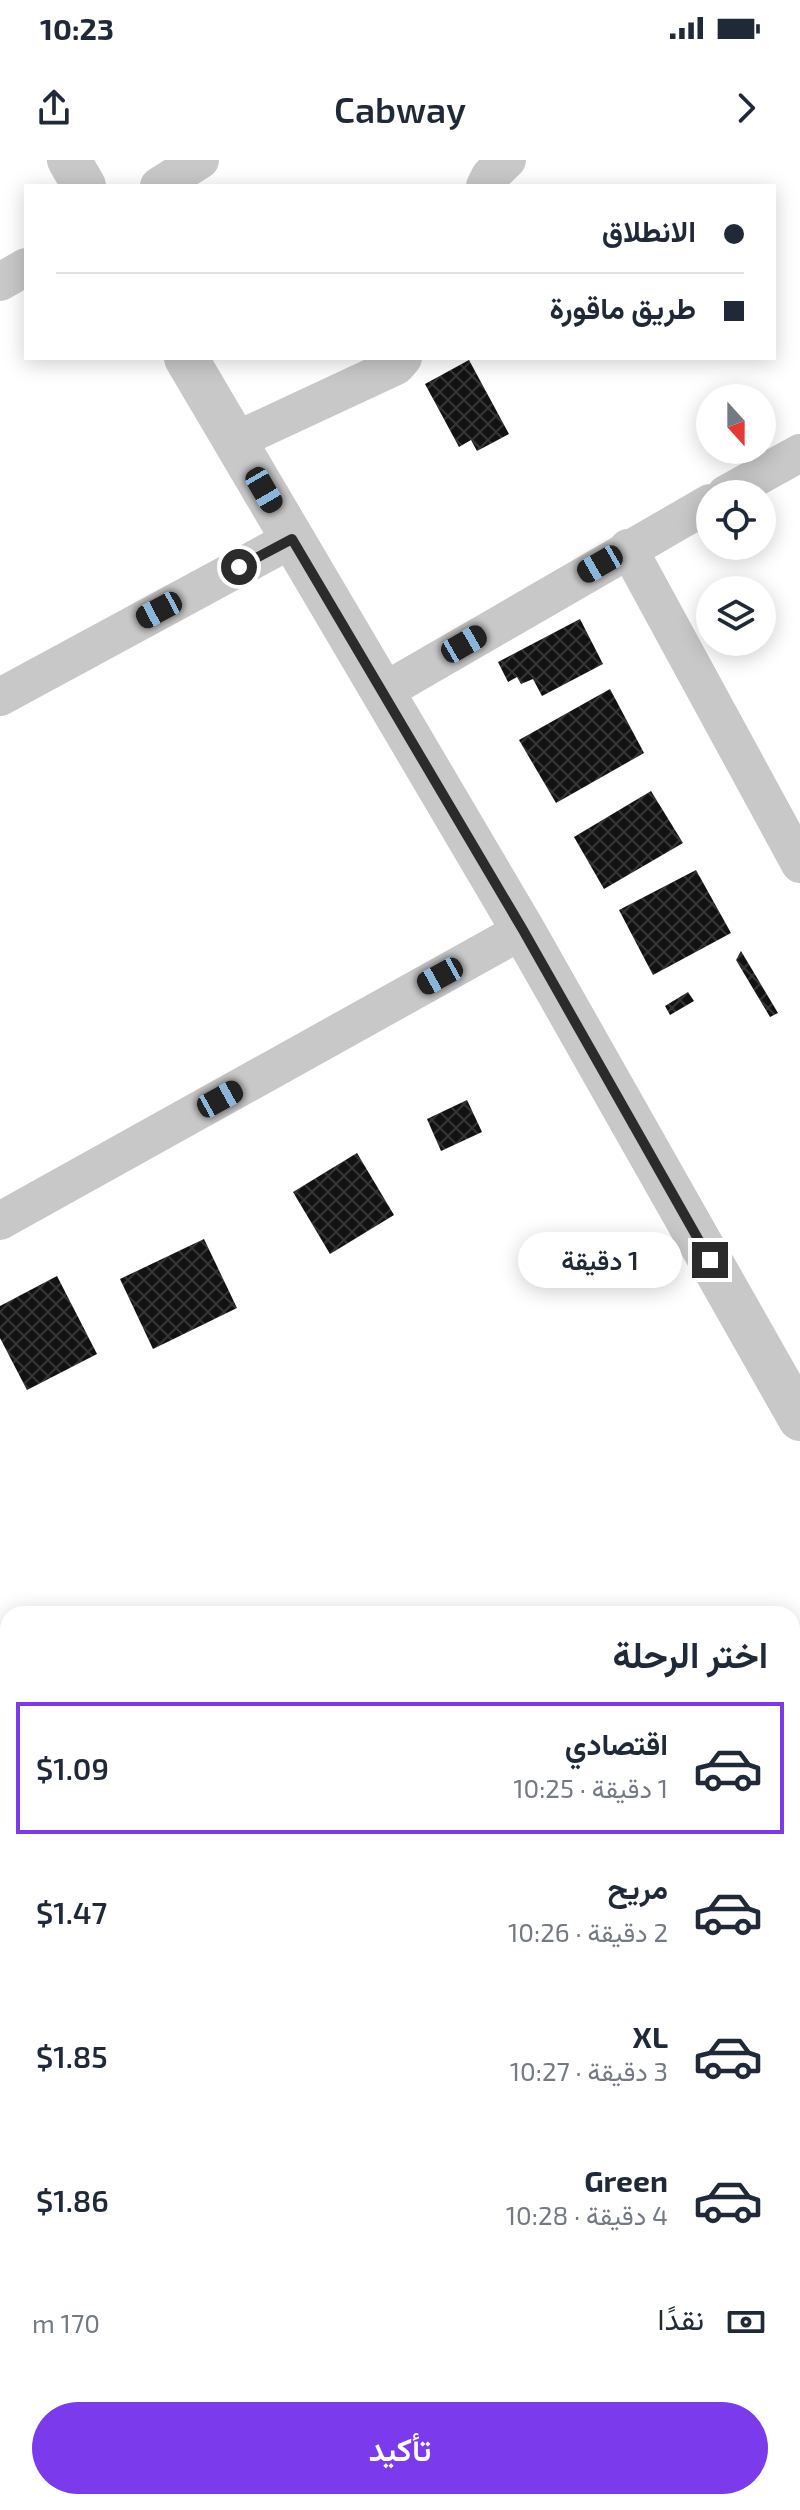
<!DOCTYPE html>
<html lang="ar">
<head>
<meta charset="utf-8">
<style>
	body { margin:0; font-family:"Exo 2",Vazirmatn,sans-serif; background:#f6f6f7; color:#1f2937; direction:rtl; height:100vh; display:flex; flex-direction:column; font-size:30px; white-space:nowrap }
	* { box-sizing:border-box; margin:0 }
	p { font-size:26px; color:#747a83 }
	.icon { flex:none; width:44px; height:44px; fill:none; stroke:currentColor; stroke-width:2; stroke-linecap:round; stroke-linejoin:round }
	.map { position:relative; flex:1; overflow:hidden; direction:ltr }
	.drawer { position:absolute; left:0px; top:1446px; width:800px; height:904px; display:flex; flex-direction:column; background:#fff; border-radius:24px 24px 0 0; box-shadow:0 4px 20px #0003; direction:rtl }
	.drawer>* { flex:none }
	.hud { position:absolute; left:24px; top:24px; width:752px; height:176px; border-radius:0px; box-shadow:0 4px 20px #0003; direction:rtl; display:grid; align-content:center; height:176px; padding:0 32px; background:#fff }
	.needle { width:52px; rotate:159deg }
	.controls { position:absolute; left:696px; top:224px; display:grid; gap:16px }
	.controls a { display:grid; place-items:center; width:80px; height:80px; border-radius:50%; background:#fff; box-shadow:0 4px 20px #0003; font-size:40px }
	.end { position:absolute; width:36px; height:36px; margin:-18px; border:10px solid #2b2b2b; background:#fff; box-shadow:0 0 0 4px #fff }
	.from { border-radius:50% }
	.bubble { position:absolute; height:56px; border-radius:28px; background:#fff; box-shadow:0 4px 20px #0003; font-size:26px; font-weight:600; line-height:56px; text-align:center; direction:rtl }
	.car { position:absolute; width:24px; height:48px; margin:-24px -12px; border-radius:10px; box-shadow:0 0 6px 2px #0007; background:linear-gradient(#222 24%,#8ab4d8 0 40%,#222 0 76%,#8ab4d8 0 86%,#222 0) }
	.hud b { display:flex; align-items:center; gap:28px; height:76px; font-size:30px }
	.hud b+b { border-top:2px solid #e0e1e3 }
	.hud i { width:20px; height:20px; background:#1f2937 }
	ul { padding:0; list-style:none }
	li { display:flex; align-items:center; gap:24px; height:132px; margin:0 16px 12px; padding:0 16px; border:4px solid transparent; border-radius:0px }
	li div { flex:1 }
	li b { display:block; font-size:30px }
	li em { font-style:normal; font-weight:600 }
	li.current { border-color:#7c3aed }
	li>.icon { width:72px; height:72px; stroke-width:1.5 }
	h2 { padding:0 32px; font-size:36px; line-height:96px }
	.pay { display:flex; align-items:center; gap:20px; height:88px; padding:0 32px; font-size:30px }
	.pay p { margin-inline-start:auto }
	.primary-button { display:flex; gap:16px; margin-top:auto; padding:16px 32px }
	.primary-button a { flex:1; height:92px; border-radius:48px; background:#7c3aed; color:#fff; font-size:32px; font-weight:600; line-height:92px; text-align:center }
	.status { display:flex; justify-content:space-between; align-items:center; height:56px; padding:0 40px; background:#fff; direction:ltr }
	.status svg { height:22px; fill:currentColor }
	header { display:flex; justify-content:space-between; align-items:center; height:104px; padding:0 32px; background:#fff; font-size:36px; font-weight:600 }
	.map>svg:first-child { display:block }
	.building { fill:url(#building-cross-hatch) }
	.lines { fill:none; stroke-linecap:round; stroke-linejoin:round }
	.minor { stroke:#c8c8c8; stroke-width:38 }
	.tertiary { stroke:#c8c8c8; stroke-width:44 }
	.route { stroke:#2b2b2b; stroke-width:10 }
</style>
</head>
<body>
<div class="status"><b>10:23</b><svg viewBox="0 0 49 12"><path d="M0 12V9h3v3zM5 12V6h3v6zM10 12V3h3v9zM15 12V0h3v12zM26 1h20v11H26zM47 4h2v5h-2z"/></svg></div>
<header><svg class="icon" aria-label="forward" viewBox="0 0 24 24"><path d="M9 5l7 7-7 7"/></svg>Cabway<svg class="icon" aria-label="share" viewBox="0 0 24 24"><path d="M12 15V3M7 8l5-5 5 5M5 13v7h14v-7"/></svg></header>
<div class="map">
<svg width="800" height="2350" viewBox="0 0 800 2350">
	<defs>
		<pattern id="building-cross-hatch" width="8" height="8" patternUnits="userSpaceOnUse" patternTransform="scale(2)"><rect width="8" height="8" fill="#121212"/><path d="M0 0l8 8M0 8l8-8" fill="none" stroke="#353535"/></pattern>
	</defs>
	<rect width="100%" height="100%" fill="#fff"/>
	<g class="building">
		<path d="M469,200L509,274L477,291L471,280L459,287L425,224Z"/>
		<path d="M580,459L603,504L542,536L533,519L521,524L517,517L508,522L498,502Z"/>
		<path d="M610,529L644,593L556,643L519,580Z"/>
		<path d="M651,631L683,683L604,729L574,677Z"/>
		<path d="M696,710L731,773L653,815L619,750Z"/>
		<path d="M741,791L778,853L770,857L736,800Z"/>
		<path d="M688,832L694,841L670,855L665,846Z"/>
		<path d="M467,940L482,972L441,991L427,959Z"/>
		<path d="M357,993L394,1055L330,1094L293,1032Z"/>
		<path d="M204,1079L237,1148L153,1189L120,1119Z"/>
		<path d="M57,1116L97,1194L27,1230L0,1178V1146Z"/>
		<path d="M800,1892V1947L792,1952V1896Z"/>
		<path d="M800,1983V2055L792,2042V1988Z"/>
		<path d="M800,2109V2141L792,2127V2114Z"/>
		<path d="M96,2342H155L159,2350H100Z"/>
	</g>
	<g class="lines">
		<g class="minor">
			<path d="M159,26L200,0"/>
			<path d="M485,26L490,16L507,0"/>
			<path d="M0,122L26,107"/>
			<path d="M235,281L396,206L403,198"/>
			<path d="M726,334L800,293"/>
			<path d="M628,388L800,704"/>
			<path d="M383,532L710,343"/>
			<path d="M0,537L292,379"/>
			<path d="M0,1061L523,770"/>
			<path d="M407,2342L411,2350"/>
		</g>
		<g class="tertiary">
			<path d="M69,0L84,26"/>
			<path d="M186,198L523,770L800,1259"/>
		</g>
	</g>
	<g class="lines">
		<path class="route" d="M239,407L292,379L523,770L710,1100"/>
	</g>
</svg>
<div class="controls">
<a><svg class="needle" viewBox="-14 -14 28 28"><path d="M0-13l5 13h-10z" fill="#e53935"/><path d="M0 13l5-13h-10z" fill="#747a83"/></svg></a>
<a><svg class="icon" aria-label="locate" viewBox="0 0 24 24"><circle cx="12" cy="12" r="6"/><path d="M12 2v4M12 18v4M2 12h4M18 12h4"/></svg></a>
<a><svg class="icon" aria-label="layers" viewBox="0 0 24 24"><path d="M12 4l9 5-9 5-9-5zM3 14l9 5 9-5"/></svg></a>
</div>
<i class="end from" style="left:239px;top:407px"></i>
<i class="end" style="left:710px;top:1100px"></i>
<div class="bubble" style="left:518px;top:1072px;width:164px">1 دقيقة</div>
<i class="car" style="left:264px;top:330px;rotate:150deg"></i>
<i class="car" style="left:600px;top:404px;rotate:240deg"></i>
<i class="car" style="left:159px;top:450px;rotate:242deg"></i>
<i class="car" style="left:464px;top:484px;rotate:60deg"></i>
<i class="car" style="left:440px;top:816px;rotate:241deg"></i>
<i class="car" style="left:220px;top:939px;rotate:61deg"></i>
<div class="hud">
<b><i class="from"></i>الانطلاق</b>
<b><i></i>طريق ماقورة</b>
</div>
<section class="drawer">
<h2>اختر الرحلة</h2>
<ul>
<li class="current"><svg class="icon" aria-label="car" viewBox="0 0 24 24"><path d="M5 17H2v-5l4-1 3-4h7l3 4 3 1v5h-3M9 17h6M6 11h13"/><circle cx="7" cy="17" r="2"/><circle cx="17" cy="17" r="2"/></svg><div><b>اقتصادي</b><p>1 دقيقة · 10:25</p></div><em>$1.09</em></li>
<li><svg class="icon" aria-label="car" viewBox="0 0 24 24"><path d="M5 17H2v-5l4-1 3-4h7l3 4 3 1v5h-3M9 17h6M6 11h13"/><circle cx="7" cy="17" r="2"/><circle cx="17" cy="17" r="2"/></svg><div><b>مريح</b><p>2 دقيقة · 10:26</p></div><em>$1.47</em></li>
<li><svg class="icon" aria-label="car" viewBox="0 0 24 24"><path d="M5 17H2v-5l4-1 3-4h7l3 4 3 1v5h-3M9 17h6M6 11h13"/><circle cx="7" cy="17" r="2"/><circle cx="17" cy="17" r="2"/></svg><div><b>XL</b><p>3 دقيقة · 10:27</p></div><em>$1.85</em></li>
<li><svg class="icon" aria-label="car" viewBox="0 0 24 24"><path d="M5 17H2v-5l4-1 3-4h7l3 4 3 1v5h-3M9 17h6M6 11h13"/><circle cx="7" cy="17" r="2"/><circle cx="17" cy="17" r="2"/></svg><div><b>Green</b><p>4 دقيقة · 10:28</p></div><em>$1.86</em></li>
</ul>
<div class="pay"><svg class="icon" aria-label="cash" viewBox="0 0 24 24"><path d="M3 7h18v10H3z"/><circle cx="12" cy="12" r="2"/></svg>نقدًا<p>170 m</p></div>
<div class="primary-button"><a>تأكيد</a></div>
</section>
</div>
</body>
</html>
